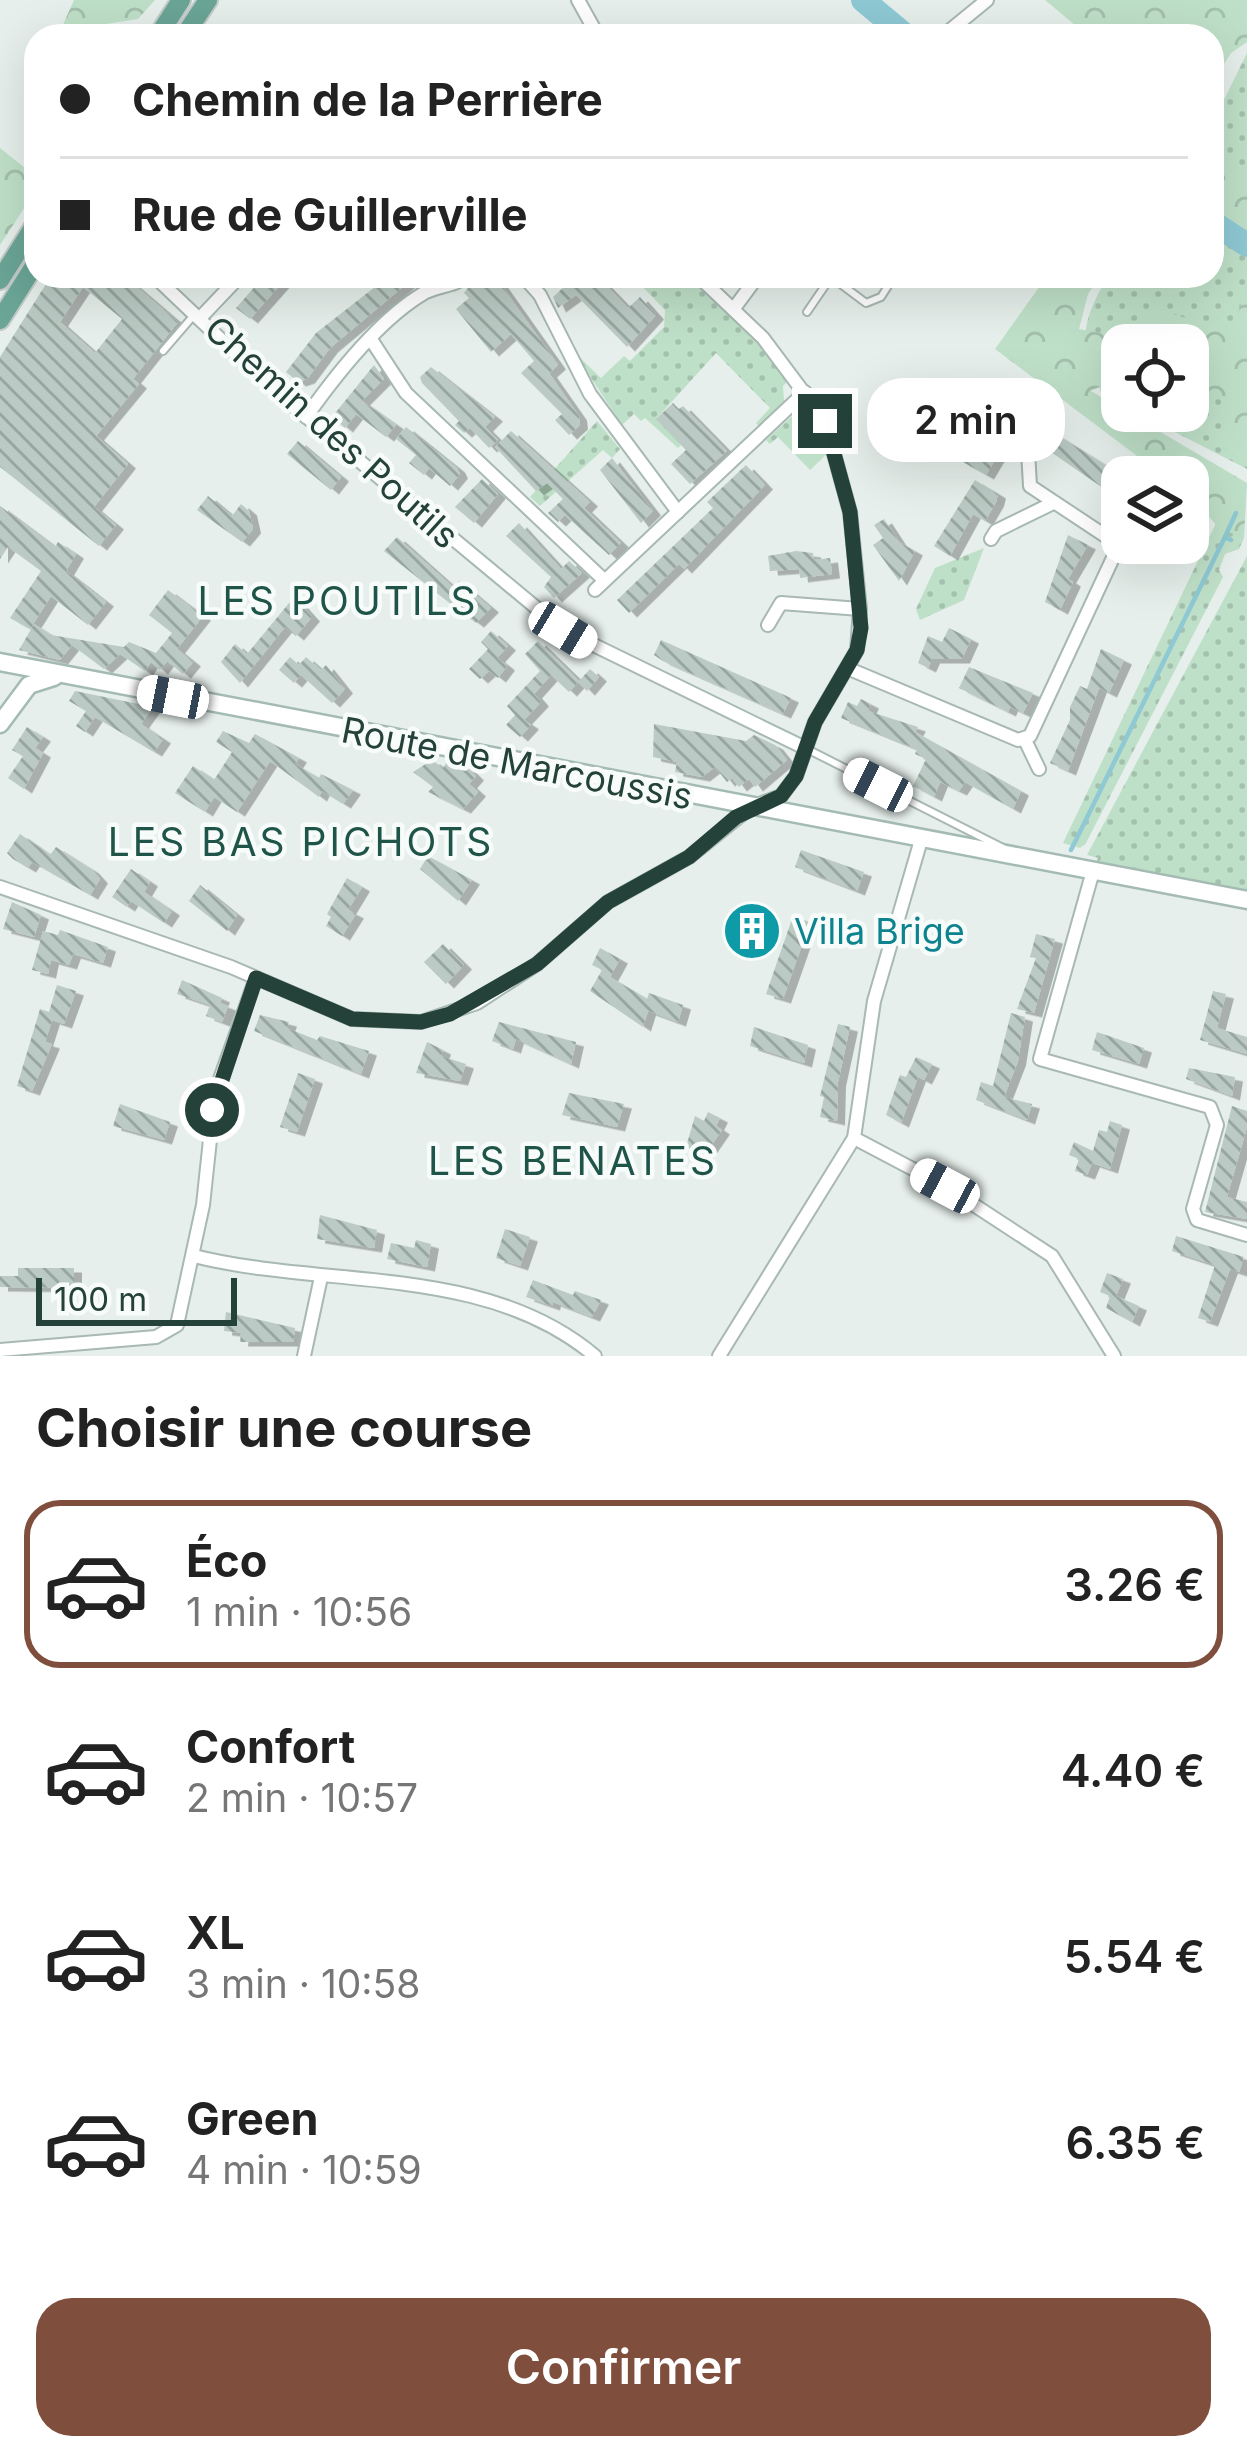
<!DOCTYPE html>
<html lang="fr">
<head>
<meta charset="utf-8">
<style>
	body { margin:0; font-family:Inter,sans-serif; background:#f6f6f6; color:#222; height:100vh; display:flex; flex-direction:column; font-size:45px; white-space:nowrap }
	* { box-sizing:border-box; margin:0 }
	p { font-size:39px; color:#767676 }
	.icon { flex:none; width:66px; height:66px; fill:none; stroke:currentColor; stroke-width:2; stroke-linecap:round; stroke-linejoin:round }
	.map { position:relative; height:1356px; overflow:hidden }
	.side { display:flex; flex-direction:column; background:#fff; flex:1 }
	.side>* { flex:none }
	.hud { position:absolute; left:24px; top:24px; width:1200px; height:264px; border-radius:36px; box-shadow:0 12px 48px #0002; display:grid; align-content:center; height:264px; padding:0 36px; background:#fff }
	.tools { position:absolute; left:1101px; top:324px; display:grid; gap:24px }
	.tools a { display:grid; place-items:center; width:108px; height:108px; border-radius:24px; background:#fff; box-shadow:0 12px 48px #0002; font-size:60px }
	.scale { position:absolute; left:36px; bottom:30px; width:201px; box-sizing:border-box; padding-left:12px; border:6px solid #24423a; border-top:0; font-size:33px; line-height:42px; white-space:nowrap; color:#24423a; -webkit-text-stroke:9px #f7fbf9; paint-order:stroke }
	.end { position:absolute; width:54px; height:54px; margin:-27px; border:15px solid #24423a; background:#fff; box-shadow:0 0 0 6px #fff }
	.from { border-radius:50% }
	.bubble { position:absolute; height:84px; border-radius:36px; background:#fff; box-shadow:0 12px 48px #0002; font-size:39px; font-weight:600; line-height:84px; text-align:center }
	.car { position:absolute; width:36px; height:72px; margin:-36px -18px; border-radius:15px; box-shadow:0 0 9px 3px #0007; background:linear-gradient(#fff 24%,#345 0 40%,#fff 0 76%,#345 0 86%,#fff 0) }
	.hud b { display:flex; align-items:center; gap:42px; height:114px; font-size:45px }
	.hud b+b { border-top:3px solid #e0e0e0 }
	.hud i { width:30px; height:30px; background:#222 }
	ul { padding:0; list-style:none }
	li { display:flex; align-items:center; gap:36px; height:168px; margin:0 24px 18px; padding:0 12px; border:6px solid transparent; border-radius:36px }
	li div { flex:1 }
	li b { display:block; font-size:45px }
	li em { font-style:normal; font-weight:600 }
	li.active { border-color:#804e3d }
	li>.icon { width:108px; height:108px; stroke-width:1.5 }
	h2 { padding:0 36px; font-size:54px; line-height:144px }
	.button { display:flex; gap:24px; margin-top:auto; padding:24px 36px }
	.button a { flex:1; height:138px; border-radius:36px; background:#804e3d; color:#fff; font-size:48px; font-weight:600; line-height:138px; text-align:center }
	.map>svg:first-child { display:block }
	.grass { fill:url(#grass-dots) }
	.forest { fill:url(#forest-crowns) }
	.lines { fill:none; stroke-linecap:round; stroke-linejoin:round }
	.stream { stroke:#8ec9d4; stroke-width:4.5 }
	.river { stroke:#8ec9d4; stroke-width:24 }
	.building { fill:url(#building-back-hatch); fill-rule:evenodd; filter:url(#shadow) }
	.service-casing { stroke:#a8b8b2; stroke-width:10 }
	.minor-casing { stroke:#a8b8b2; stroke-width:16 }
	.secondary-casing { stroke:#a4bbb3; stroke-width:21 }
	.primary-casing { stroke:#c2cac8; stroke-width:22 }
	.service { stroke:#fff; stroke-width:6 }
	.minor { stroke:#fff; stroke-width:12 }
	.secondary { stroke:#fff; stroke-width:16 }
	.primary { stroke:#6aa596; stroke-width:18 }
	.route { stroke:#24423a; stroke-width:15 }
	.labels { text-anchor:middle; stroke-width:9; stroke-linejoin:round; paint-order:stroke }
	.street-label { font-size:36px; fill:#24423a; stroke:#f7fbf9 }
	.culture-label { font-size:36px; fill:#0d838f; stroke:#f7fbf9; text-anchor:start }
	.neighbourhood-label { font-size:39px; letter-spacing:3px; fill:#1f5548; stroke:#f7fbf9 }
</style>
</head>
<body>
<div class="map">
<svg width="1247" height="1356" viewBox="0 0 1247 1356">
	<defs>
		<pattern id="grass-dots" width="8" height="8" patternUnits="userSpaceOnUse" patternTransform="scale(3)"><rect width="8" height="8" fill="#bfe0c8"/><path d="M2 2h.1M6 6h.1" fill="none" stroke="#a4c1ad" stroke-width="1.8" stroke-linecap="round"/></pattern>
		<pattern id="forest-crowns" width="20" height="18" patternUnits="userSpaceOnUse" patternTransform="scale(3)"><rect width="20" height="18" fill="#bfe0c8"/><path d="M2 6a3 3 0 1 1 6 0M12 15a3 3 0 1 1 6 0" fill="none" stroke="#a4c1ad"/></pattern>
		<pattern id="building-back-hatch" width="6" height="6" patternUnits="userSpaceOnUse" patternTransform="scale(3)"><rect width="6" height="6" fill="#bbcac4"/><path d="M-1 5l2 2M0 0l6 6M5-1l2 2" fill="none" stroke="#98a6a0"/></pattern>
		<filter id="shadow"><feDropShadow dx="8" dy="4.5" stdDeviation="0" flood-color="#0004"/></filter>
	</defs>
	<rect width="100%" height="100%" fill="#e6efeb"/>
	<g class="grass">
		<path d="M1247,53V469L1134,411H1188V345H1122V406L1103,397C1080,342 1078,328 1108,276H1212V124Z"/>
		<path d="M632,276H688L743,326L789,380L783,386L784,401L759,426L756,423L770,408L716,353L657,418L681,445L678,448L645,418L641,421L634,414L622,425L574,352L601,378L624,356L630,361L664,327L665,310Z"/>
		<path d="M800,409L814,418L830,451L810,470L778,437L770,444L766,440Z"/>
		<path d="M597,421L620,449L612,458L603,450L540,506L530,497Z"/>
		<path d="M1216,523L1244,538L1239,549L1225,554L1219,570L1223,577L1086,843L1080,848L1063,843Z"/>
		<path d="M984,548L964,600L920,620L916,609L935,568Z"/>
		<path d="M1247,556V891L1096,862L1098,858L1087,855Z"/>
	</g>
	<g class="forest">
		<path d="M74,0H155L138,19L93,26L87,36H58Z"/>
		<path d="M1045,0H1247V42L1231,53L1212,83V36H1088Z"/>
		<path d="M0,148L25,168L36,153V190L0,245Z"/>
		<path d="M1212,155L1241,179L1247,173V222L1212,228Z"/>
		<path d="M1047,276H1100L1088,294L1079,329L1106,334L1123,345L1122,376L1091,391L1247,483L1244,538L1220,529L1188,494V477H1165L995,349Z"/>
		<path d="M1247,284V469L1225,454L1227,399L1207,392L1188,409V345H1151L1144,327L1158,306L1182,317L1234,326Z"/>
	</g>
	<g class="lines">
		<g class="stream">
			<path d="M1225,537L1236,513"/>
			<path d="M1071,850L1225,537L1231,540"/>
		</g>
		<g class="river">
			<path d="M863,0L906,36"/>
			<path d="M1212,222L1247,245"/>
		</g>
	</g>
	<g class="building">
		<path d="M51,276H124L178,322L133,379L139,384L96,436L128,464L94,507L116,525L99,546L0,467V357ZM83,287L122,319L95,353L60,322Z"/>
		<path d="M264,276H288L250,319L236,308Z"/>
		<path d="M389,276H416L330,348L307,379L298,382L286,372L316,333Z"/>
		<path d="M477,276H495L558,365L549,373L579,416L580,425L569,435L555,420L562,414L521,373L534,361L511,334L491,352L456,309L469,298L464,293Z"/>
		<path d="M558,276H597L628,308L640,297L656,315L627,347L576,295L558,308L553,297L566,285Z"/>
		<path d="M374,365L384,379L362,401L396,425L386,437L356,414L345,428L332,417Z"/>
		<path d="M431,367L495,417L485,427L498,440L489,448L470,428L464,433L455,425L459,421L422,383L420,377Z"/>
		<path d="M983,387L1031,407L1022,426L974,403Z"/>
		<path d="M673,403L679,409L683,406L727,451L690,484L671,464L686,450L656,419Z"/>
		<path d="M406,427L457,468L460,474L450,486L429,468L424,475L409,463L416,455L396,439Z"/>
		<path d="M511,431L590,502L584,508L621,543L609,555L565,515L558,522L548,513L563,499L547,483L536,491L495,447Z"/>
		<path d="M1054,433L1115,471L1103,488L1045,448Z"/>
		<path d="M989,436L1004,445L986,475L961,461L966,451L977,458Z"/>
		<path d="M298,441L341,477L331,490L287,454Z"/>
		<path d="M612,458L653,511L641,523L600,470Z"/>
		<path d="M746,465L765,485L684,569L679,564L629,613L617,600L713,508L707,502Z"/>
		<path d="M482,479L498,494L474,523L455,507Z"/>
		<path d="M975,480L998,494L996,502L985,521L973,514L950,556L934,546Z"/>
		<path d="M208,496L232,516L241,504L249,511L253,529L242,542L197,510Z"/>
		<path d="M0,506L55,547L58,542L76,554L66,571L106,602L88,625L51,596L30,629L10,618L41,571L8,547L0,559Z"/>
		<path d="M884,519L899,542L915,551L899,581L873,545L883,538L874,525Z"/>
		<path d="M519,523L561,569L569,561L582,573L554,598L544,587L551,577L506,536Z"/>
		<path d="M1068,535L1088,545L1068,579L1073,582L1060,610L1045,602Z"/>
		<path d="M397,537L453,587L459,581L491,608L476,623L457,609L384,551Z"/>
		<path d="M796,551L813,553L814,560L830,558L832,574L800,578L799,569L770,571L768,556Z"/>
		<path d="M168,590L203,616L177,649L193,662L183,674L167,661L160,670L151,662L145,671L120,654L104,669L72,645L60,660L19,650L34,624L51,635L124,647L129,642L156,653L172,633L149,615Z"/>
		<path d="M294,597L312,617L296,636L285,627L240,683L221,662L235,644L247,654Z"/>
		<path d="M949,628L971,639L962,659H932L928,668L918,663L928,636L942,642Z"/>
		<path d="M491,631L508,646L497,658L507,666L498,678L489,671L480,679L469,669L488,649L481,642Z"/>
		<path d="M661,640L791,698L783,714L663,661L654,655Z"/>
		<path d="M538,641L579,681L590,669L599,677L587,691L578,682L569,692L551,675L534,694L541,702L524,720L531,725L520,737L506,725L515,715L507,706L540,671L525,654Z"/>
		<path d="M1101,649L1124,660L1109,693L1099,688L1068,771L1050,763L1070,720V707L1080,686L1087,689Z"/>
		<path d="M290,657L299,665L306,657L321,670L326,665L345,689L332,703L301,675L294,683L279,670Z"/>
		<path d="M969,667L1033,693L1023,713L1010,707L1008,712L959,688Z"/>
		<path d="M75,691L153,707L141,724L163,739L154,752L95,717L85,732L76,726L86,711L69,701Z"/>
		<path d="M861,699L871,704L868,711L918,727L915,732L1021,791L1013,809L965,782L959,791L940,782L934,797L913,786L926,759L915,754L917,749L841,718L848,702L857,706Z"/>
		<path d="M654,724L746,741L754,735L775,745L787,760L755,787L749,779L739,787L732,778L727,782L715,767L702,777L675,772L677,762L653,757Z"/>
		<path d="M27,727L43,737L35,748L43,753L24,789L8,778L23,756L12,750Z"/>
		<path d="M223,731L249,743L255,734L299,758L295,764L319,778L321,774L353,790L343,804L322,791L319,797L270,761L237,812L214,797L205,812L175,793L193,766L214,780L232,752L216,742Z"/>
		<path d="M432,760L443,768L447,762L465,765L476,776L469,784L478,792L463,809L428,792L433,787L413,772Z"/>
		<path d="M20,834L50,855L56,847L91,869L100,879L90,895L32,862L28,868L13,859L7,853Z"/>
		<path d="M801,850L864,872L857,891L795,867Z"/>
		<path d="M428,856L472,880L458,901L420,869Z"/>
		<path d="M131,869L150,882L144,892L172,911L164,923L131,901L127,907L112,897Z"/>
		<path d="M347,878L362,887L348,910L356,914L342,936L326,926L331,917L327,914Z"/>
		<path d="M200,885L237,915L227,931L189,901Z"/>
		<path d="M12,902L41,915L34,937L3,929Z"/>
		<path d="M793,916L810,922L783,999L766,994Z"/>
		<path d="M60,930L108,947L103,963L73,954L69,965L51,960L48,974L32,970L43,931L58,935Z"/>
		<path d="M1036,934L1055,939L1034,1013L1017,1009L1036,958L1030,957Z"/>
		<path d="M443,944L464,965L446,984L424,962Z"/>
		<path d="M600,948L620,959L610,977L647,999L649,993L683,1005L678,1022L648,1011L643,1027L590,991L602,970L592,965Z"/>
		<path d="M182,980L222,998L220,1003L228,1006L222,1022L206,1016L210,1005L177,994Z"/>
		<path d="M57,985L76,991L64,1024L52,1020L45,1042L52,1044L32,1091L17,1086L40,1009L49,1012Z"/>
		<path d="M1213,991L1226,994L1217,1028L1247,1037V1054L1200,1040Z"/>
		<path d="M1011,1013L1025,1017L1018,1061L1004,1097L1032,1104L1027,1120L976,1100L981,1082L993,1086Z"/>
		<path d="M260,1015L289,1022L287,1028L317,1040L320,1036L369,1051L361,1074L254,1031Z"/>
		<path d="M499,1022L576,1042L571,1064L516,1039L513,1049L492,1041Z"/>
		<path d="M838,1024L850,1027L838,1082L837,1121L820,1117L824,1097L820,1096Z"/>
		<path d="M754,1027L808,1045L804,1063L750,1046Z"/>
		<path d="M1097,1032L1144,1048L1139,1064L1092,1050Z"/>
		<path d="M427,1042L443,1050L441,1056L466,1064L460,1081L416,1073Z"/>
		<path d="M916,1057L932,1064L924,1080L918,1077L901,1123L886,1115L900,1075L906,1077Z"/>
		<path d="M1189,1068L1235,1077L1232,1096L1186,1079Z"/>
		<path d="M298,1073L315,1079L297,1132L280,1127Z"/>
		<path d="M569,1093L624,1104L617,1127L562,1115Z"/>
		<path d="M120,1104L170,1122L164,1140L113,1126Z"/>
		<path d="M1232,1106L1247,1111V1127L1227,1197L1247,1202V1219L1205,1212Z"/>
		<path d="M708,1112L720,1118L716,1126L722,1130L704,1156L686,1147L695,1116L704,1121Z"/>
		<path d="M1110,1121L1122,1125L1110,1169L1092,1163L1087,1175L1075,1171L1079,1159L1069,1155L1074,1142L1093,1151L1099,1130L1107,1132Z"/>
		<path d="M320,1215L377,1230L374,1248L317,1239Z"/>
		<path d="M505,1229L530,1237L520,1266L496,1258Z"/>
		<path d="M1176,1236L1244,1257L1239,1272L1230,1269L1210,1322L1198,1318L1215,1265L1172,1251Z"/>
		<path d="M416,1240L431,1244L427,1267L387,1259L391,1243L414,1248Z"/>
		<path d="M18,1268H74V1288L0,1287V1276H18Z"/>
		<path d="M1107,1273L1123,1279L1116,1296L1139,1306L1132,1322L1106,1308L1110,1296L1100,1292Z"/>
		<path d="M533,1280L573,1295L575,1291L601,1300L592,1317L553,1302L552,1306L526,1297Z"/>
		<path d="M226,1312L295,1328L293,1342H240L241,1333L224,1331Z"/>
	</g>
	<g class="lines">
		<g class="service-casing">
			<g id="service">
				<path d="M139,36L157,33"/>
				<path d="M830,276L866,303L881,297L888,286"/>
				<path d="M807,312L831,277"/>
				<path d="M163,351L194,315"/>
				<path d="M807,749L1003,848"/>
			</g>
		</g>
		<g class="minor-casing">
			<g id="minor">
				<path d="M578,0L598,36"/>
				<path d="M943,36L987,0"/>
				<path d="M154,276L274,390L563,630L807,749"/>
				<path d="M523,276L540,295L590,394L678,512"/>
				<path d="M735,307L758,276"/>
				<path d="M201,317L240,276"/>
				<path d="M372,341L406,393L604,580"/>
				<path d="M306,417C335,376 380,319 424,293C439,285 453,287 467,276"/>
				<path d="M991,539L996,531L1053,503"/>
				<path d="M595,590L805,392"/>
				<path d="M768,625L781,603L860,609"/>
				<path d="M847,668L1018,740L1030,736L1119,545L1030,486L1028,451"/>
				<path d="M1025,740L1039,769"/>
				<path d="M1093,871L1040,1059L1210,1107L1217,1125L1193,1209L1197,1220L1247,1235"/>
				<path d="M0,887L231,967L352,1019L421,1022L477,1003L537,964L608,902L689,857L751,807L781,796L796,776L815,722L857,650L860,609L850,512L825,421L763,338L698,276"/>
				<path d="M854,1138L945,1186L1052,1256L1114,1356"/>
				<path d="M194,1256C325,1289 485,1263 595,1356"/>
				<path d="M0,1350L156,1337L177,1325L203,1205L215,1093L256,978"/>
				<path d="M304,1356L321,1277"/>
				<path d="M719,1356L854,1138L874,1001L921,840"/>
			</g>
		</g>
		<g class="secondary-casing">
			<g id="secondary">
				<path d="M0,662L1247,900"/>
				<path d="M0,724L29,685L54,677"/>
			</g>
		</g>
		<g class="primary-casing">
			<g id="primary">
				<path d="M158,36L181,0"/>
				<path d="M184,36L208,0"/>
				<path d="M0,280L36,223"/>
				<path d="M0,320L36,263"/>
			</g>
		</g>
		<use href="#service" class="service"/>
		<use href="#minor" class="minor"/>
		<use href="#secondary" class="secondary"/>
		<use href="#primary" class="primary"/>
	</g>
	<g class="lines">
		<path class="route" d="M212,1110L256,978L352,1019L421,1022L450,1014L537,964L608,902L689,857L736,817L781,796L796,776L815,722L857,650L861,628L850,512L825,421"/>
	</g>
	<defs>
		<g id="building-disc" transform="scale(3)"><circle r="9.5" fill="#0f9aa8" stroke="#f7fbf9"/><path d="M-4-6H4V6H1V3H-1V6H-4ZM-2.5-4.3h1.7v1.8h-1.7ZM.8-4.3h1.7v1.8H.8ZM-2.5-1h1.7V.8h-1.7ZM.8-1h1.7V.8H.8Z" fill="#fff"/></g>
	</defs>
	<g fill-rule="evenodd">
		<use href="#building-disc" x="752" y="931"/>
	</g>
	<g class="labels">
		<g class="street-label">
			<text transform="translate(332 432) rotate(42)" y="13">Chemin des Poutils</text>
			<text transform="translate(517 763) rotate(11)" y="13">Route de Marcoussis</text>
		</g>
		<g class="culture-label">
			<text x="794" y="944">Villa Brige</text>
		</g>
		<g class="neighbourhood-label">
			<text x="338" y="615">LES POUTILS</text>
			<text x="301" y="856">LES BAS PICHOTS</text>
			<text x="573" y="1175">LES BENATES</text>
		</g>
	</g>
</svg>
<div class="tools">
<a><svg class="icon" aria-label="locate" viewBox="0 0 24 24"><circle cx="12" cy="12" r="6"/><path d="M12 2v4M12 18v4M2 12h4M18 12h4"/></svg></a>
<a><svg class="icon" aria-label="layers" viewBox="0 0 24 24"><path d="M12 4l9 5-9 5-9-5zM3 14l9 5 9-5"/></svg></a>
</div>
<div class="scale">100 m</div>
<i class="end from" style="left:212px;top:1110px"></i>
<i class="end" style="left:825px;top:421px"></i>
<div class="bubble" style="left:867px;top:378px;width:198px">2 min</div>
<i class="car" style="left:563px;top:630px;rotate:121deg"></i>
<i class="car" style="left:173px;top:697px;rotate:281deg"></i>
<i class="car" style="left:878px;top:785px;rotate:297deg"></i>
<i class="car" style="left:945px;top:1186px;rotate:298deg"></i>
<div class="hud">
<b><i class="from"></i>Chemin de la Perrière</b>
<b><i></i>Rue de Guillerville</b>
</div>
</div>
<section class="side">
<h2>Choisir une course</h2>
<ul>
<li class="active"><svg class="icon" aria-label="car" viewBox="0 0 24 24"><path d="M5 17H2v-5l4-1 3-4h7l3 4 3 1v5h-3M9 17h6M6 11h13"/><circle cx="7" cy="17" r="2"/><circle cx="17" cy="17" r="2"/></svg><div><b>Éco</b><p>1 min · 10:56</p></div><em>3.26 €</em></li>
<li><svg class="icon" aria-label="car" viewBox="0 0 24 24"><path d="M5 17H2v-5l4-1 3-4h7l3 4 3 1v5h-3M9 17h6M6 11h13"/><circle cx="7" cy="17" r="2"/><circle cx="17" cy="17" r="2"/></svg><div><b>Confort</b><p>2 min · 10:57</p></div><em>4.40 €</em></li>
<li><svg class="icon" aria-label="car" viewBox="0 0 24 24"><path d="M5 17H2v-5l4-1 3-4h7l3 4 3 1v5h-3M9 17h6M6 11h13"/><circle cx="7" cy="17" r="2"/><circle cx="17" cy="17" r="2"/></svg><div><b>XL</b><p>3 min · 10:58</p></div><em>5.54 €</em></li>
<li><svg class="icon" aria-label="car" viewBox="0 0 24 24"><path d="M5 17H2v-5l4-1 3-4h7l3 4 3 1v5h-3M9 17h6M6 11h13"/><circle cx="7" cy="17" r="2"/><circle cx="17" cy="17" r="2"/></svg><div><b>Green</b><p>4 min · 10:59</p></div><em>6.35 €</em></li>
</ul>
<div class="button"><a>Confirmer</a></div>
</section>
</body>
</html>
